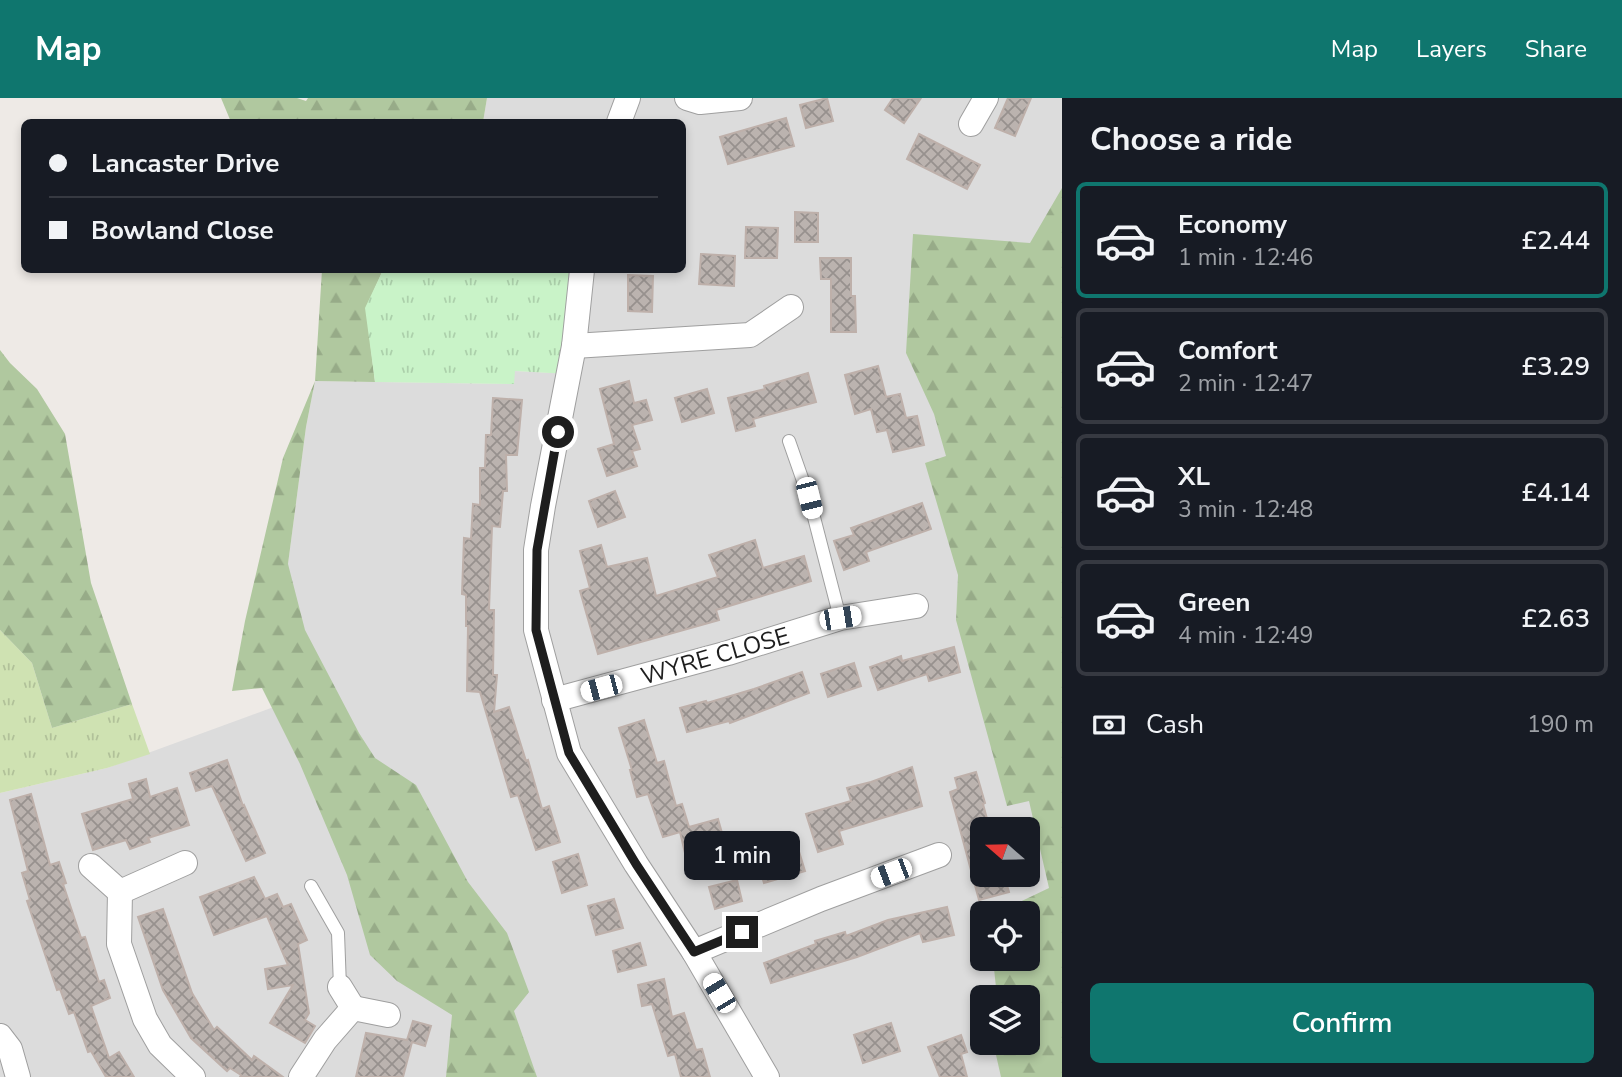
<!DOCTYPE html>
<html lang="en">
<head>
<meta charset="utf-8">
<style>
	body { margin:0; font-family:"Nunito Sans",sans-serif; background:#242831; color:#f1f3f6; height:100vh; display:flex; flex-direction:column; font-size:26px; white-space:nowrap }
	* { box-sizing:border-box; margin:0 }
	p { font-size:23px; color:#9ea1a6 }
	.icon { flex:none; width:38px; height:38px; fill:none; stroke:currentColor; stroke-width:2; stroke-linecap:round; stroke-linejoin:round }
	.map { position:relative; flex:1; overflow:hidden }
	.drawer { display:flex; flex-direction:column; background:#171b24; width:560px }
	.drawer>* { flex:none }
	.hud { position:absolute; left:21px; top:21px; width:665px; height:154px; border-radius:10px; box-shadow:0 4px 10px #0003; display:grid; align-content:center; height:154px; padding:0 28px; background:#171b24 }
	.needle { width:46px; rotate:290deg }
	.buttons { position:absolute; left:970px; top:719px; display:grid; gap:14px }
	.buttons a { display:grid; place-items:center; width:70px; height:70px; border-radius:10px; background:#171b24; box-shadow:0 4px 10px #0003; font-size:35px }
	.end { position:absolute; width:32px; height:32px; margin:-16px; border:9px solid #1e1e1e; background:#fff; box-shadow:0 0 0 4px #fff }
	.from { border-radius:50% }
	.bubble { position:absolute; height:49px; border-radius:10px; background:#171b24; box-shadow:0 4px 10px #0003; font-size:23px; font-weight:600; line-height:49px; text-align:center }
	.car { position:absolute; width:21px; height:42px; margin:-21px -10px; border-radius:9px; box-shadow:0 0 5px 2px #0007; background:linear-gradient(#fff 24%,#345 0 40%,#fff 0 76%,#345 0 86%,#fff 0) }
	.hud b { display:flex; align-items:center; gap:24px; height:66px; font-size:26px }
	.hud b+b { border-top:2px solid #363941 }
	.hud i { width:18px; height:18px; background:#f1f3f6 }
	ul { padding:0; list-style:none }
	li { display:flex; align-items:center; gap:21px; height:116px; margin:0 14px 10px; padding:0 14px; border:4px solid #363941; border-radius:10px }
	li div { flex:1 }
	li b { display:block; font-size:26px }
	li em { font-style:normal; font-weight:600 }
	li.current { border-color:#0f766e }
	li>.icon { width:63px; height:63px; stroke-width:1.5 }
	h2 { padding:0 28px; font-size:32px; line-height:84px }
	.pay { display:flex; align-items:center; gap:18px; height:77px; padding:0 28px; font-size:26px }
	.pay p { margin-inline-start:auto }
	.action { display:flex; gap:14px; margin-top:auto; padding:14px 28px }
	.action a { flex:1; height:80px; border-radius:10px; background:#0f766e; color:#fff; font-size:28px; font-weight:600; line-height:80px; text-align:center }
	header { display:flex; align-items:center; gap:42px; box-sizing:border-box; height:98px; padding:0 35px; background:#0f766e; color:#fff }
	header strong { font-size:33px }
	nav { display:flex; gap:38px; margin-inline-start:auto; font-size:24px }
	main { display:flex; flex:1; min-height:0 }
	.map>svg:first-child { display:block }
	.residential { fill:#dcdcdc; fill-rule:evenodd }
	.grass { fill:url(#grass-tufts) }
	.forest { fill:url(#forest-firs) }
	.park { fill:url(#park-tufts) }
	.building { fill:url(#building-cross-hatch); stroke:#beb0aa; stroke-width:2 }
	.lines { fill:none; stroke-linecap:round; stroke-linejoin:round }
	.lane-casing { stroke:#9f9f9f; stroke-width:14 }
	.street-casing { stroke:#9f9f9f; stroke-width:26 }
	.lane { stroke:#fff; stroke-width:12 }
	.street { stroke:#fff; stroke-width:24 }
	.route { stroke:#1e1e1e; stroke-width:9 }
	.labels { text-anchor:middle; stroke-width:5; stroke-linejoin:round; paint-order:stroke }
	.street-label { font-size:24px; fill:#1e1e1e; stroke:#fff }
</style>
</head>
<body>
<header>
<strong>Map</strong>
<nav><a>Map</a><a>Layers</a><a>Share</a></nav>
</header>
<main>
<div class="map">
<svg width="1062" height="979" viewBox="0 0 1062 979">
	<defs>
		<pattern id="grass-tufts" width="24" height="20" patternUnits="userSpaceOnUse" patternTransform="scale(1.75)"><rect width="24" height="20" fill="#cfe2b2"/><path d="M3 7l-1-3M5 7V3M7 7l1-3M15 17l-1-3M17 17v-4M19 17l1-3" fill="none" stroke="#b1c199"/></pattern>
		<pattern id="forest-firs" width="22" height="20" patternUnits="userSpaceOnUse" patternTransform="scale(1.75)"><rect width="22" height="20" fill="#b0c89f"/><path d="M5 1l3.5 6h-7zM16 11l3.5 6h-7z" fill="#97ab88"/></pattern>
		<pattern id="park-tufts" width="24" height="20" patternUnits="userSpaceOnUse" patternTransform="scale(1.75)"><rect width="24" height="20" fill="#c9f3c8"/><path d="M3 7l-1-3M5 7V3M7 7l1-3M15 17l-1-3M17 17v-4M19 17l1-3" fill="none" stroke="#acd0ab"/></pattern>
		<pattern id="building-cross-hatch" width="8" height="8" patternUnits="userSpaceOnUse" patternTransform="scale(1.75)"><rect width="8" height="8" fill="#bbb3af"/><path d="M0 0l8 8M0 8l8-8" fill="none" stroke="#97918e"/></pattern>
	</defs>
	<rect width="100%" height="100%" fill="#eeeae6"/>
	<path class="residential" d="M487,0H1062V979H0V695L107,670L290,603L288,466L306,329L315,283L513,286L514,273L572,276L585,172H682V24H483ZM982,732H1027V777H982ZM982,816H1027V861H982ZM982,900H1027V945H982Z"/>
	<path class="grass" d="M0,532L32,565L52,630L132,606L150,656L107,670L0,695Z"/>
	<g class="forest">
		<path d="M221,0H297L306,3L308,0H487L483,24H231Z"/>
		<path d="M1062,90V979H1001L996,957V945H1027V900L997,899L993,861H1027V816L997,815L1049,790L1029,703L1007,708L956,522L958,477L925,365L946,358L934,316L906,255L913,136L1030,145Z"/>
		<path d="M322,172H383L366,210L375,284L315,283L306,329L288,466L305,532L359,635L375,660L416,687L468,784L507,835L529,894L514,913L537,979H446L452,917L397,883L370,857L347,777L300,666L262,590L232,593L245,523L283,360L315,283Z"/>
		<path d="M0,252L10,265L37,291L65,336L91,485L132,606L52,630L32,565L0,532Z"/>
	</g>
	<path class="park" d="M383,172H579L568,276L515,273L514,286L375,284L365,210Z"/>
	<g class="building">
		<path d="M827,0L833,23L806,30L800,7Z"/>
		<path d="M893,0H921L904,25L885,12Z"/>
		<path d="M1008,0H1031L1015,38L995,30Z"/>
		<path d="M786,20L794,48L728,66L720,39Z"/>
		<path d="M919,36L980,67L967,91L907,61Z"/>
		<path d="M795,114L818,115V144H795Z"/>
		<path d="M746,129L778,130L777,160H745Z"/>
		<path d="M701,156L735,158L734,188L699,186Z"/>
		<path d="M820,160H851V198H855L856,234H831V181H821Z"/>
		<path d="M628,177L653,178L652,214L628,213Z"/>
		<path d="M878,268L886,299L900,296L906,320L917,318L924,347L893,354L887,332L877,334L871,311L855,316L845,277Z"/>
		<path d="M808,275L816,304L753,321L755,328L736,333L728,300L765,291L764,288Z"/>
		<path d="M629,283L634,305L646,302L652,322L632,327L640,351L632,353L637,368L607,378L598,351L614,346L600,291Z"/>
		<path d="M707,291L714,315L682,324L675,300Z"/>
		<path d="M493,300L522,302L517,357H506L507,393H503L500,429L492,428L489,512H494L493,577H497L494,614L509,609L526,663L528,662L542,711L549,708L560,744L536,752L518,697L511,699L480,594L467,593L468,528H466V497L462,496L464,440L471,441L473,406L480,407V370H485L486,337H491Z"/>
		<path d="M615,393L625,419L598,429L589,403Z"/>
		<path d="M922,405L931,431L866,454L869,463L844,472L834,443L854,437L851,430Z"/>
		<path d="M755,442L763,470L804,458L811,483L716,512L719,522L598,556L580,493L590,490L580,453L601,447L607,469L647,460L656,498L718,479L709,457Z"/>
		<path d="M954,549L960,574L929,583L927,576L878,592L870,569L901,558L902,563Z"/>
		<path d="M854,565L861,588L828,599L821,576Z"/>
		<path d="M802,574L809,595L730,625L729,623L687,634L680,610L706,603L707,605L754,591Z"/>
		<path d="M644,622L657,665L664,663L676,708L682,706L689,729L718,721L726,749L712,753L716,769L690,776L680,734L663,739L648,696L637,699L630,672H632L619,630Z"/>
		<path d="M227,662L243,708L244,707L265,755L246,763L212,688L196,693L190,675Z"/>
		<path d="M912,669L922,708L839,733L843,746L818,754L806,716L851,703L847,690L871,684Z"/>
		<path d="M976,674L985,705L983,706L990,732H982V777H1004L1009,794L979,802L950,694L958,691L955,680Z"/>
		<path d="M146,681L150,699L177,690L189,727L148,740L150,744L130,751L126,742L93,752L82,716L133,701L129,686Z"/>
		<path d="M31,696L50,767L59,764L66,785L63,786L81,840L85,839L99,884L104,882L110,900L91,908L109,960L119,954L134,979H106L91,953L88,954L74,914L69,916L60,891L57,892L27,803L30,802L22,775L28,773L10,702Z"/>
		<path d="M797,747L805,773L764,785L759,769L771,765L769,756Z"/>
		<path d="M578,756L587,787L562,795L553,764Z"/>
		<path d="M254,779L265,801L277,796L283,809L291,806L307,842L298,846L309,915L305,922L315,928L305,945L270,925L293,887L268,891L265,871L288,867L267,818L214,837L200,799Z"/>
		<path d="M737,782L742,803L715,811L709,789Z"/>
		<path d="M614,801L623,830L596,837L588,808Z"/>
		<path d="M947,809L954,837L923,844L920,835L857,859L771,885L764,865L816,846L815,843L845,834L846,838L888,822Z"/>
		<path d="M163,811L192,895L214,932L217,929L252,962L254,958L283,979H240L241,977L230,970L227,973L191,940L163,892L138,819Z"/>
		<path d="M640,845L646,867L618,874L613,853Z"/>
		<path d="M664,881L672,919L684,915L696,952L702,951L710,979H681L675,956L668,958L652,906L642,908L638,887Z"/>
		<path d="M413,923L431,928L425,948L412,944L403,979H356L366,935L407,942Z"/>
		<path d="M891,925L900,953L863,965L854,937Z"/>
		<path d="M961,937L967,954L961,956L967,979H940L928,949Z"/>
	</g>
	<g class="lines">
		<g class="lane-casing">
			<g id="lane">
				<path d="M789,343L809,400L840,520"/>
				<path d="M311,788L338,835L340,889"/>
			</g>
		</g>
		<g class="street-casing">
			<g id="street">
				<path d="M687,0L700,4L740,0"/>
				<path d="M619,24L628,0"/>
				<path d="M971,26L986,0"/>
				<path d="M582,172L574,248L543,408L536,452V532L569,655L636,766L694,854L767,979"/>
				<path d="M574,248L750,237L791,209"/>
				<path d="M554,602L728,555L840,520L916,508"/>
				<path d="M185,765L120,794L119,846L145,921L160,947L193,979"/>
				<path d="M91,768L120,794"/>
				<path d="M694,854L821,801L939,757"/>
				<path d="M340,889L353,910"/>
				<path d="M0,938L10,951L18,979"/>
				<path d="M301,979L325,942L353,910L388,917"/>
			</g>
		</g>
		<use href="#lane" class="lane"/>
		<use href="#street" class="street"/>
	</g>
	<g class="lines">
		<path class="route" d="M558,334L537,452L536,532L569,655L636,766L694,854L742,834"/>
	</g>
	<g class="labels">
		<g class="street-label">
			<text transform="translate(715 558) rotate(-16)" y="8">WYRE CLOSE</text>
		</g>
	</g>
</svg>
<div class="buttons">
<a><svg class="needle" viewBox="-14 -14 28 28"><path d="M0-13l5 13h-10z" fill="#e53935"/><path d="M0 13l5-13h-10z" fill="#9ea1a6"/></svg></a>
<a><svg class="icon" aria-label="locate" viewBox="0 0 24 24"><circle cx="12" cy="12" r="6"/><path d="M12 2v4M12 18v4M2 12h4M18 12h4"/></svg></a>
<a><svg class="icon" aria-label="layers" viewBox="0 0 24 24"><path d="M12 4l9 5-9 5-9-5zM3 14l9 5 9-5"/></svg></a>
</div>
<i class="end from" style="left:558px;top:334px"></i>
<i class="end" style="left:742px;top:834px"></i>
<div class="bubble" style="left:684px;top:733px;width:116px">1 min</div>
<i class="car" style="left:809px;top:400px;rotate:166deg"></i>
<i class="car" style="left:840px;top:520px;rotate:81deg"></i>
<i class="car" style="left:601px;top:590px;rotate:255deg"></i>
<i class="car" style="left:891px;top:775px;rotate:249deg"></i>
<i class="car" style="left:719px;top:895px;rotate:329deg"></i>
<div class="hud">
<b><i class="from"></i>Lancaster Drive</b>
<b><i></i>Bowland Close</b>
</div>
</div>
<section class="drawer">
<h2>Choose a ride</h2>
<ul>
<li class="current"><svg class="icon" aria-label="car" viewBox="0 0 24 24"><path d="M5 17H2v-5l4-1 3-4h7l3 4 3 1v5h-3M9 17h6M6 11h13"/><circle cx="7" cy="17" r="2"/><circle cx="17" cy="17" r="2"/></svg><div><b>Economy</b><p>1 min · 12:46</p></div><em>£2.44</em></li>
<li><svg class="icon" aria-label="car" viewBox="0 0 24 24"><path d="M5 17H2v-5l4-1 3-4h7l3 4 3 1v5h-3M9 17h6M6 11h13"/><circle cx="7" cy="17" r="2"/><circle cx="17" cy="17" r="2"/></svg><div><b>Comfort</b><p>2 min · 12:47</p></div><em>£3.29</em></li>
<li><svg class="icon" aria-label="car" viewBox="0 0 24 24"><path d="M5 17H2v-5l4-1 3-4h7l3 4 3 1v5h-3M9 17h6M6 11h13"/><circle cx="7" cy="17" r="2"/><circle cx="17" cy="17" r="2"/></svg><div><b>XL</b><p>3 min · 12:48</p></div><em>£4.14</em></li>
<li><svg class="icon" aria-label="car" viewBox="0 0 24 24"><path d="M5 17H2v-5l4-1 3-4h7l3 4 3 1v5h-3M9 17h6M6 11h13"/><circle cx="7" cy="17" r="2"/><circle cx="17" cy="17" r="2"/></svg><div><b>Green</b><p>4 min · 12:49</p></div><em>£2.63</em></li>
</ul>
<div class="pay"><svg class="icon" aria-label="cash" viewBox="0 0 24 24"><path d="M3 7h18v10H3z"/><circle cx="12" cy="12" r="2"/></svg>Cash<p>190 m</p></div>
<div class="action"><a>Confirm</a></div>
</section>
</main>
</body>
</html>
